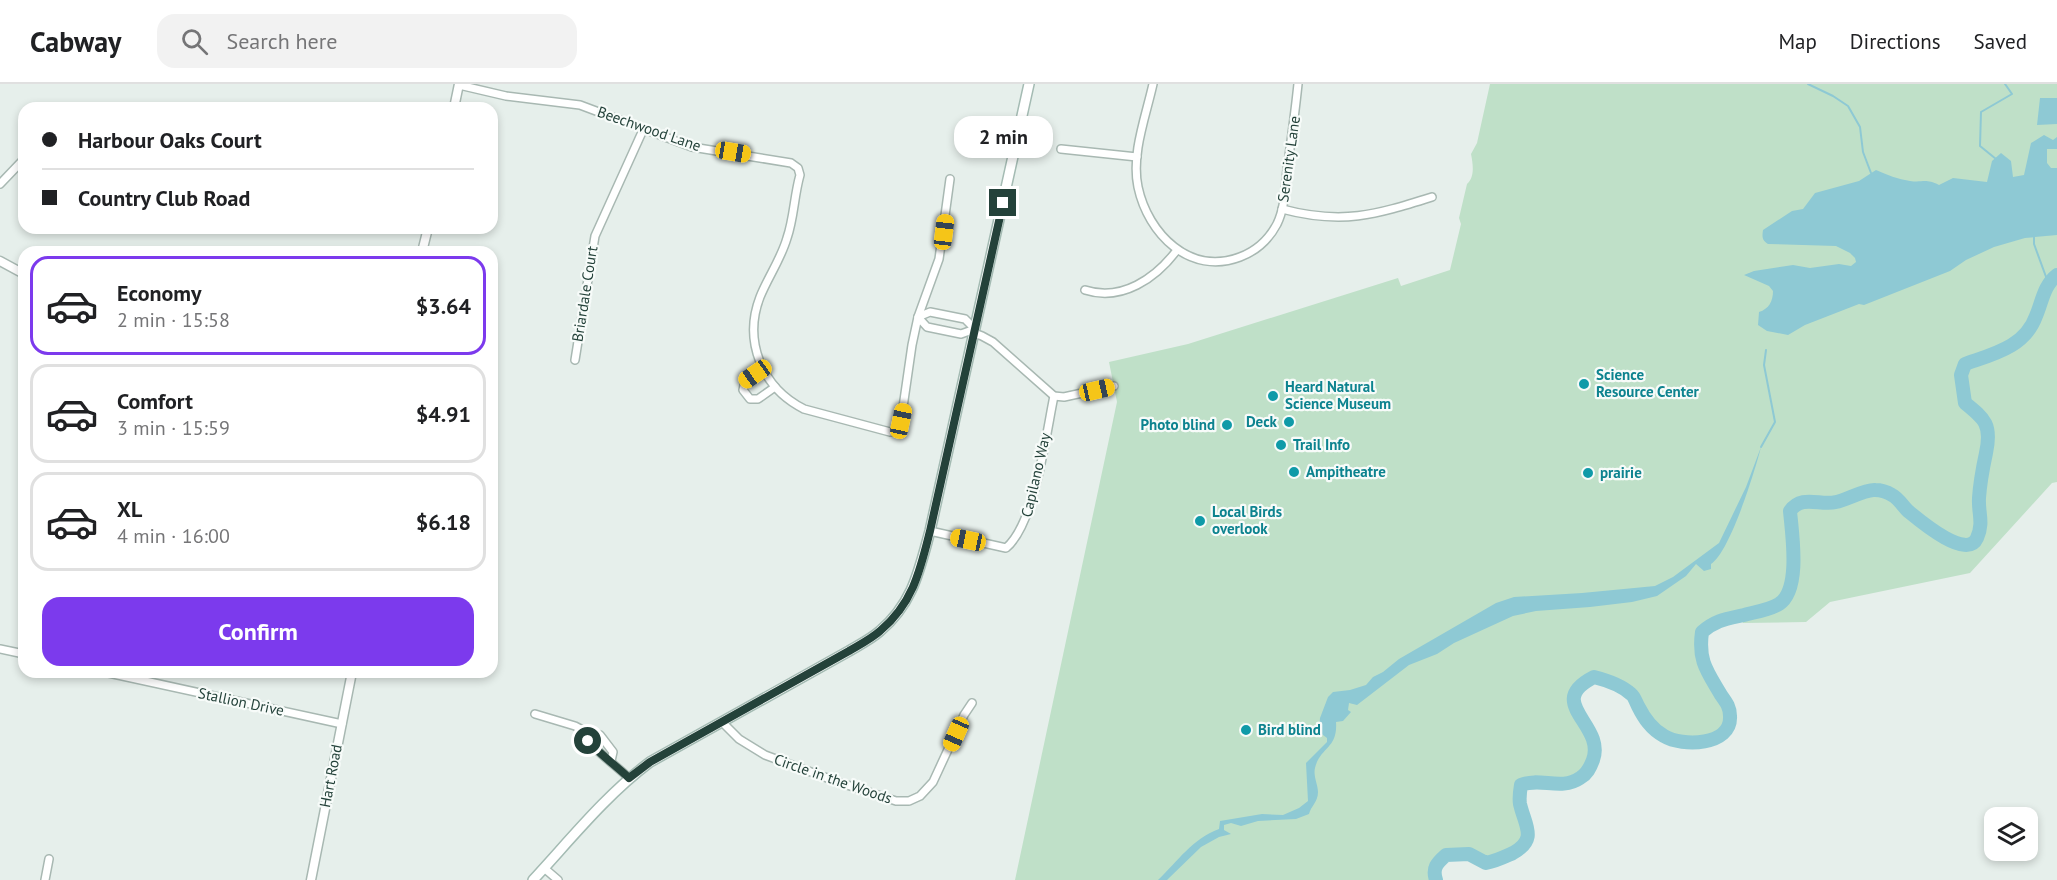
<!DOCTYPE html>
<html lang="en">
<head>
<meta charset="utf-8">
<style>
	body { margin:0; font-family:"PT Sans",sans-serif; background:#f2f2f2; color:#202124; height:100vh; display:flex; flex-direction:column; font-size:22px; white-space:nowrap }
	* { box-sizing:border-box; margin:0 }
	p { font-size:20px; color:#757577 }
	.icon { flex:none; width:33px; height:33px; fill:none; stroke:currentColor; stroke-width:2; stroke-linecap:round; stroke-linejoin:round }
	.map { position:relative; flex:1; overflow:hidden }
	.side { position:absolute; left:18px; top:162px; width:480px; height:432px; display:flex; flex-direction:column; background:#fff; border-radius:18px; box-shadow:0 3px 9px #0003 }
	.side>* { flex:none }
	.guide { position:absolute; left:18px; top:18px; width:480px; height:132px; border-radius:18px; box-shadow:0 3px 9px #0003; display:grid; align-content:center; height:132px; padding:0 24px; background:#fff }
	.tools { position:absolute; left:1984px; top:723px; display:grid; gap:12px }
	.tools a { display:grid; place-items:center; width:54px; height:54px; border-radius:12px; background:#fff; box-shadow:0 3px 9px #0003; font-size:30px }
	.end { position:absolute; width:27px; height:27px; margin:-14px; border:8px solid #24423a; background:#fff; box-shadow:0 0 0 3px #fff }
	.from { border-radius:50% }
	.bubble { position:absolute; height:42px; border-radius:18px; background:#fff; box-shadow:0 3px 9px #0003; font-size:20px; font-weight:600; line-height:42px; text-align:center }
	.car { position:absolute; width:18px; height:36px; margin:-18px -9px; border-radius:8px; box-shadow:0 0 4px 2px #0007; background:linear-gradient(#f5c518 24%,#345 0 40%,#f5c518 0 76%,#345 0 86%,#f5c518 0) }
	.guide b { display:flex; align-items:center; gap:21px; height:57px; font-size:22px }
	.guide b+b { border-top:2px solid #e0e0e0 }
	.guide i { width:15px; height:15px; background:#202124 }
	ul { padding:10px 0 0; list-style:none }
	li { display:flex; align-items:center; gap:18px; height:99px; margin:0 12px 9px; padding:0 12px; border:3px solid #e0e0e0; border-radius:18px }
	li div { flex:1 }
	li b { display:block; font-size:22px }
	li em { font-style:normal; font-weight:600 }
	li.selected { border-color:#7c3aed }
	li>.icon { width:54px; height:54px; stroke-width:1.5 }
	.button { display:flex; gap:12px; margin-top:auto; padding:12px 24px }
	.button a { flex:1; height:69px; border-radius:18px; background:#7c3aed; color:#fff; font-size:24px; font-weight:600; line-height:69px; text-align:center }
	header { display:flex; align-items:center; gap:36px; box-sizing:border-box; height:84px; padding:0 30px; background:#fff; border-bottom:2px solid #e0e0e0 }
	header strong { font-size:28px }
	nav { display:flex; gap:33px; margin-inline-start:auto; font-size:21px }
	.search { width:420px; height:54px; background:#f2f2f2; display:flex; align-items:center; gap:15px; box-sizing:border-box; padding:0 21px; border-radius:18px; color:#757577; font-size:22px }
	.map>svg:first-child { display:block }
	.green { fill:#bfe0c8 }
	.water { fill:#8ec9d4 }
	.lines { fill:none; stroke-linecap:round; stroke-linejoin:round }
	.stream { stroke:#8ec9d4; stroke-width:2 }
	.river { stroke:#8ec9d4; stroke-width:14 }
	.minor-casing { stroke:#a8b8b2; stroke-width:10 }
	.tertiary-casing { stroke:#a8b8b2; stroke-width:11 }
	.secondary-casing { stroke:#a4bbb3; stroke-width:12 }
	.minor { stroke:#fff; stroke-width:7 }
	.tertiary { stroke:#fff; stroke-width:8 }
	.secondary { stroke:#fff; stroke-width:9 }
	.route { stroke:#24423a; stroke-width:8 }
	.culture-dot { fill:#0f9aa8; stroke:#f7fbf9; stroke-width:2 }
	.labels { text-anchor:middle; stroke-width:4.5; stroke-linejoin:round; paint-order:stroke }
	.street-label { font-size:15px; fill:#24423a; stroke:#f7fbf9 }
	.culture-label { font-size:15px; font-weight:bold; fill:#0d838f; stroke:#f7fbf9; text-anchor:start }
</style>
</head>
<body>
<header>
<strong>Cabway</strong>
<div class="search"><svg class="icon" aria-label="search" viewBox="0 0 24 24"><circle cx="10" cy="10" r="6"/><path d="M15 15l6 6"/></svg>Search here</div>
<nav><a>Map</a><a>Directions</a><a>Saved</a></nav>
</header>
<div class="map">
<svg width="2057" height="796" viewBox="0 0 2057 796">
	<rect width="100%" height="100%" fill="#e6efeb"/>
	<path class="green" d="M1490,0H2057V398L2052,399L1970,489L1830,518L1806,538L1743,539L1740,530L1714,537L1701,547C1697,578 1705,586 1720,611C1725,618 1729,624 1730,632C1731,662 1679,662 1662,649C1657,646 1651,642 1647,638C1641,630 1639,616 1632,609C1622,600 1606,596 1594,592C1541,619 1605,640 1593,675C1590,683 1587,688 1580,693C1561,707 1540,693 1521,700C1520,706 1518,713 1519,719C1523,741 1538,755 1513,768C1504,772 1496,776 1486,779L1469,769L1445,770C1437,779 1431,783 1435,796H1015L1117,318L1109,278L1188,260L1398,194L1401,202L1450,186L1461,140L1459,134L1467,100C1475,93 1473,80 1471,70L1477,59Z"/>
	<g class="water">
		<path d="M2040,14H2057V40L2037,41Z"/>
		<path d="M2044,51L2053,56L2057,53V65H2047V79L2051,84H2057V151L2025,154L1994,163L1966,176L1950,187L1864,221L1859,220L1805,241L1788,251L1767,247L1758,241L1759,228C1769,225 1773,217 1773,207L1769,202L1744,191L1754,187L1793,181L1810,184L1839,180L1851,182L1856,178L1855,174L1850,169L1836,162L1768,160C1762,156 1762,153 1763,146L1792,127L1803,125L1815,109L1859,97L1876,86C1887,91 1898,95 1910,97C1923,99 1925,94 1939,101L1953,94L1987,98L1992,77L2001,69L2011,77L2013,93L2024,91L2031,59Z"/>
		<path d="M1761,363C1755,387 1730,468 1711,480V485L1704,487L1696,480L1686,492L1657,512L1632,518L1590,523L1536,527L1513,532L1454,559L1437,570L1409,581L1357,621L1349,619L1348,626L1351,628L1343,637L1336,638C1338,665 1320,663 1315,684C1313,692 1318,701 1318,708C1318,718 1311,722 1309,730L1296,735L1258,737L1241,742L1231,739L1224,741V746L1231,750L1219,753L1201,763L1167,796H1158C1178,777 1192,755 1219,745L1220,737L1262,730L1283,731L1299,724L1308,717L1306,679L1327,658V654L1319,648L1320,634L1328,613L1333,608L1350,606L1366,601L1373,593L1383,588L1399,575L1496,519L1514,513L1582,509L1655,502L1673,493L1719,459L1746,403Z"/>
	</g>
	<g class="lines">
		<g class="stream">
			<path d="M1808,0L1833,12L1848,22L1860,43L1863,68L1871,89"/>
			<path d="M1996,75L1980,62L1981,28L2012,10L2005,0"/>
			<path d="M2034,151V160L2049,201"/>
			<path d="M1761,363L1775,338L1764,281L1766,266"/>
		</g>
		<path class="river" d="M1436,796C1432,784 1437,779 1446,771L1469,770L1486,779C1496,777 1504,773 1513,769C1538,755 1525,742 1520,720C1519,714 1520,707 1521,701C1540,693 1561,707 1580,694C1587,690 1590,684 1593,676C1606,640 1543,619 1594,593C1606,596 1621,601 1631,610C1634,612 1636,618 1638,622C1644,634 1651,645 1664,652C1682,663 1732,662 1730,632C1730,623 1726,618 1721,611C1707,587 1698,577 1702,548C1716,536 1726,535 1744,531C1755,528 1769,526 1779,520C1801,506 1792,450 1790,427C1802,410 1820,422 1836,418C1846,416 1866,405 1875,406C1880,406 1887,408 1892,411C1898,414 1903,422 1908,427C1919,436 1967,477 1977,454C1984,438 1978,429 1979,414C1980,399 1983,383 1986,369C1992,341 1985,335 1965,319L1961,291L1965,280C1993,270 2025,263 2036,232C2042,218 2044,201 2057,191"/>
		<g class="minor-casing">
			<g id="minor">
				<path d="M1153,0C1146,32 1131,70 1138,103C1148,150 1190,192 1240,173C1256,167 1269,155 1277,140C1285,124 1285,104 1287,86C1291,58 1295,29 1298,0"/>
				<path d="M459,1L506,12L580,21L692,63L791,79L798,84L800,91C794,112 794,134 787,154C781,175 768,193 760,213C743,257 762,304 804,325L890,348C897,348 899,344 901,337L912,261L918,233L939,175L950,95"/>
				<path d="M1061,65L1137,73"/>
				<path d="M0,100L24,75"/>
				<path d="M1282,125C1342,141 1375,131 1432,113"/>
				<path d="M1085,206C1122,218 1156,194 1177,166"/>
				<path d="M930,228L965,235L975,245L961,250L927,243L918,233Z"/>
				<path d="M974,249L982,252L993,258L1054,312L1064,313L1114,302"/>
				<path d="M575,276L595,152L643,46"/>
				<path d="M764,287L745,297L743,306L750,315H758L775,303"/>
				<path d="M930,447L1006,464C1035,440 1046,350 1054,312"/>
				<path d="M0,565L24,570"/>
				<path d="M104,588L342,640"/>
				<path d="M535,630L575,642L588,649L600,651L613,668L611,677"/>
				<path d="M722,638L739,655L765,671L838,698L896,717H909L920,712L933,698L964,631L972,619"/>
				<path d="M588,649V657C601,671 615,681 629,694"/>
				<path d="M544,784L558,796"/>
				<path d="M45,796L49,775"/>
			</g>
		</g>
		<g class="tertiary-casing">
			<g id="tertiary">
				<path d="M454,24L459,0"/>
				<path d="M422,168L428,144"/>
				<path d="M0,177L24,190"/>
				<path d="M311,796L352,588"/>
			</g>
		</g>
		<g class="secondary-casing">
			<path id="secondary" d="M533,796C571,755 605,712 650,678L849,567C859,561 871,555 880,547C913,519 919,487 930,447L1029,0"/>
		</g>
		<use href="#minor" class="minor"/>
		<use href="#tertiary" class="tertiary"/>
		<use href="#secondary" class="secondary"/>
	</g>
	<g class="lines">
		<path class="route" d="M588,657C601,671 615,681 629,694L650,678L849,567C859,561 871,555 880,547C913,519 920,487 930,447L1003,119"/>
	</g>
	<g class="culture-dot">
		<circle cx="1584" cy="300" r="6"/>
		<circle cx="1273" cy="312" r="6"/>
		<circle cx="1289" cy="338" r="6"/>
		<circle cx="1227" cy="341" r="6"/>
		<circle cx="1281" cy="361" r="6"/>
		<circle cx="1294" cy="388" r="6"/>
		<circle cx="1588" cy="389" r="6"/>
		<circle cx="1200" cy="437" r="6"/>
		<circle cx="1246" cy="646" r="6"/>
	</g>
	<g class="labels">
		<g class="street-label">
			<text transform="translate(649 45) rotate(19)" y="5">Beechwood Lane</text>
			<text transform="translate(1289 75) rotate(-82)" y="5">Serenity Lane</text>
			<text transform="translate(585 210) rotate(-81)" y="5">Briardale Court</text>
			<text transform="translate(1036 391) rotate(-77)" y="5">Capilano Way</text>
			<text transform="translate(241 618) rotate(12)" y="5">Stallion Drive</text>
			<text transform="translate(331 692) rotate(-79)" y="5">Hart Road</text>
			<text transform="translate(833 695) rotate(19)" y="5">Circle in the Woods</text>
		</g>
		<g class="culture-label">
			<text x="1596" y="296">Science<tspan x="1596" dy="17">Resource Center</tspan></text>
			<text x="1285" y="308">Heard Natural<tspan x="1285" dy="17">Science Museum</tspan></text>
			<text x="1277" y="343" text-anchor="end">Deck</text>
			<text x="1215" y="346" text-anchor="end">Photo blind</text>
			<text x="1293" y="366">Trail Info</text>
			<text x="1306" y="393">Ampitheatre</text>
			<text x="1600" y="394">prairie</text>
			<text x="1212" y="433">Local Birds<tspan x="1212" dy="17">overlook</tspan></text>
			<text x="1258" y="651">Bird blind</text>
		</g>
	</g>
</svg>
<div class="tools">
<a><svg class="icon" aria-label="layers" viewBox="0 0 24 24"><path d="M12 4l9 5-9 5-9-5zM3 14l9 5 9-5"/></svg></a>
</div>
<i class="end from" style="left:588px;top:657px"></i>
<i class="end" style="left:1003px;top:119px"></i>
<div class="bubble" style="left:954px;top:32px;width:99px">2 min</div>
<i class="car" style="left:733px;top:68px;rotate:99deg"></i>
<i class="car" style="left:944px;top:148px;rotate:7deg"></i>
<i class="car" style="left:755px;top:290px;rotate:235deg"></i>
<i class="car" style="left:1097px;top:306px;rotate:77deg"></i>
<i class="car" style="left:901px;top:337px;rotate:12deg"></i>
<i class="car" style="left:968px;top:456px;rotate:282deg"></i>
<i class="car" style="left:956px;top:650px;rotate:204deg"></i>
<div class="guide">
<b><i class="from"></i>Harbour Oaks Court</b>
<b><i></i>Country Club Road</b>
</div>
<section class="side">
<ul>
<li class="selected"><svg class="icon" aria-label="car" viewBox="0 0 24 24"><path d="M5 17H2v-5l4-1 3-4h7l3 4 3 1v5h-3M9 17h6M6 11h13"/><circle cx="7" cy="17" r="2"/><circle cx="17" cy="17" r="2"/></svg><div><b>Economy</b><p>2 min · 15:58</p></div><em>$3.64</em></li>
<li><svg class="icon" aria-label="car" viewBox="0 0 24 24"><path d="M5 17H2v-5l4-1 3-4h7l3 4 3 1v5h-3M9 17h6M6 11h13"/><circle cx="7" cy="17" r="2"/><circle cx="17" cy="17" r="2"/></svg><div><b>Comfort</b><p>3 min · 15:59</p></div><em>$4.91</em></li>
<li><svg class="icon" aria-label="car" viewBox="0 0 24 24"><path d="M5 17H2v-5l4-1 3-4h7l3 4 3 1v5h-3M9 17h6M6 11h13"/><circle cx="7" cy="17" r="2"/><circle cx="17" cy="17" r="2"/></svg><div><b>XL</b><p>4 min · 16:00</p></div><em>$6.18</em></li>
</ul>
<div class="button"><a>Confirm</a></div>
</section>
</div>
</body>
</html>
